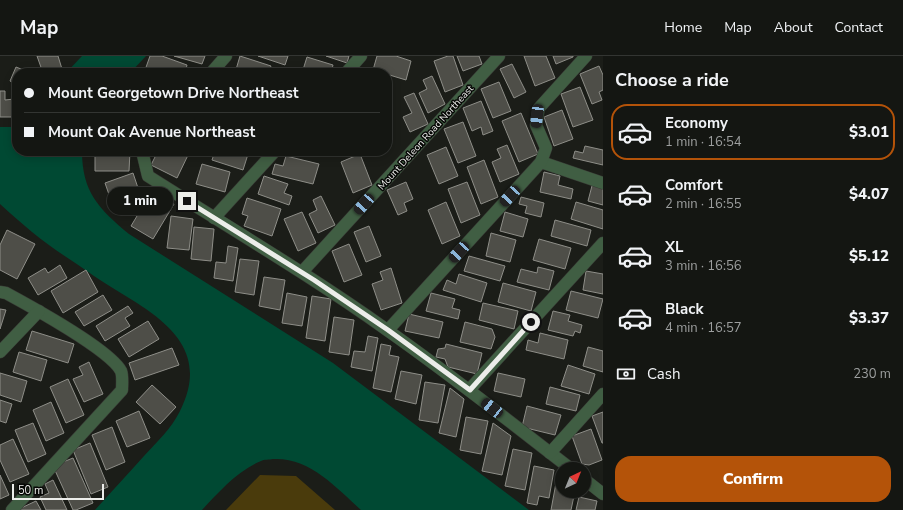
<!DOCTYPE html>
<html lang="en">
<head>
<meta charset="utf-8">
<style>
	body { margin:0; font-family:"Nunito Sans",sans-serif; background:#1d1f1b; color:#f1f3f6; height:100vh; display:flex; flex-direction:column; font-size:15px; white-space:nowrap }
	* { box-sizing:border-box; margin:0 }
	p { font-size:13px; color:#9d9f9f }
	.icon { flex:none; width:22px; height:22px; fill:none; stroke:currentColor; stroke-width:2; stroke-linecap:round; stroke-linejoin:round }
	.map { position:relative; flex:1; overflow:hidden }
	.details { display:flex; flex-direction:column; background:#141612; width:300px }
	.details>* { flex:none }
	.top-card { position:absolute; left:12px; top:12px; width:380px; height:88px; border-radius:16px; box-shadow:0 2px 10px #0003,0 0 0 1px #333532; display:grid; align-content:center; height:88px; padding:0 12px; background:#141612 }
	.needle { width:26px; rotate:43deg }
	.buttons { position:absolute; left:555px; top:406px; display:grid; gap:8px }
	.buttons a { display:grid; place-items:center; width:36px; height:36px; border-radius:50%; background:#141612; box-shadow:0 2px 10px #0003,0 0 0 1px #333532; font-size:20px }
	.scale { position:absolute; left:12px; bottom:10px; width:92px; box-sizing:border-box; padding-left:4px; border:2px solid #ecedea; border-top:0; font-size:11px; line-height:14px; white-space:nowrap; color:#ecedea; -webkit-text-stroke:3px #060705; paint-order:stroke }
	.end { position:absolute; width:18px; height:18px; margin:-9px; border:5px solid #ecedea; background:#111; box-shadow:0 0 0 2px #111 }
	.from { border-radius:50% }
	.bubble { position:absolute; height:28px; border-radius:14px; background:#141612; box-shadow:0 2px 10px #0003,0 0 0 1px #333532; font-size:13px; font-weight:800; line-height:28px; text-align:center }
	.car { position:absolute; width:12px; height:24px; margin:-12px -6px; border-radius:5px; box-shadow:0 0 3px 1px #0007; background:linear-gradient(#222 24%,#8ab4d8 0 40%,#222 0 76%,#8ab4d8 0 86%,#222 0) }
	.top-card b { display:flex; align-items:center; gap:14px; height:38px; font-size:15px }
	.top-card b+b { border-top:1px solid #333532 }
	.top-card i { width:10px; height:10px; background:#f1f3f6 }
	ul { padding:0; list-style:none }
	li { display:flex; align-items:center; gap:12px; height:56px; margin:0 8px 6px; padding:0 4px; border:2px solid transparent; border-radius:16px }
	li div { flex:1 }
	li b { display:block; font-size:15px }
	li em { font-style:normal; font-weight:800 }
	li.on { border-color:#b45309 }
	li>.icon { width:36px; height:36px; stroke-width:1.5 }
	h2 { padding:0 12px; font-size:18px; line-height:48px }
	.pay { display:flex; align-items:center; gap:10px; height:44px; padding:0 12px; font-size:15px }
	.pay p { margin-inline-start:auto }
	.primary-button { display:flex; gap:8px; margin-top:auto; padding:8px 12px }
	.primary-button a { flex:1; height:46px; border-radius:16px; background:#b45309; color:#fff; font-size:16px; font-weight:800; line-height:46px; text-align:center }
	header { display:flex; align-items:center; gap:24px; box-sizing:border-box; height:56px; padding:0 20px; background:#141612; border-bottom:1px solid #333532 }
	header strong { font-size:19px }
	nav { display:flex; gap:22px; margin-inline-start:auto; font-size:14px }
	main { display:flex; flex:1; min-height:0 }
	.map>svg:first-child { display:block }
	.green { fill:#4a3b0c }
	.water { fill:#004933 }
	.building { fill:#4e4e48; stroke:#8e8e88 }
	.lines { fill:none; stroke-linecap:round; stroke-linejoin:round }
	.street-casing { stroke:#383a35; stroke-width:13 }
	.street { stroke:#405e43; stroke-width:12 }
	.route { stroke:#ecedea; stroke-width:5 }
	.labels { text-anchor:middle; stroke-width:3; stroke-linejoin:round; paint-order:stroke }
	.street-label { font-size:10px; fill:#ecedea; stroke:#060705 }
</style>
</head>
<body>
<header>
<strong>Map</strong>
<nav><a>Home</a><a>Map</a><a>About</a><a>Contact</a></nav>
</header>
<main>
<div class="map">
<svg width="603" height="454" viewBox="0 0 603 454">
	<rect width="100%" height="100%" fill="#1b1d18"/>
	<path class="green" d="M260,419L296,420L335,454H226Z"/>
	<g class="water">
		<path d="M82,0H146L130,17H66Z"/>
		<path d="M17,67V95H82C82,136 99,153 129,178L333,307L529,454H361C336,431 309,401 273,403C269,404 264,403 261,405C237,415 219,436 202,454H95C111,436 128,418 144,400C157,386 171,373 180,355C217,281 143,253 94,220C73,205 51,192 32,176C21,167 10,157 0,148V71H12Z"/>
	</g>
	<g class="building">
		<path d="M37,0H58L62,13L50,17H43Z"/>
		<path d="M150,0H162L187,9L185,17H144Z"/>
		<path d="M174,0H205L202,8Z"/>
		<path d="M240,0L271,10L268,17H235Z"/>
		<path d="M258,0H288L285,9Z"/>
		<path d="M326,0H349L347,7Z"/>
		<path d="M377,0H396L411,5L406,24L373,14Z"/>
		<path d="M448,0H453L463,29L445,36L434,5Z"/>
		<path d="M457,0H479L482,8L463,15Z"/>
		<path d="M524,0H546L555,22L535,30Z"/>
		<path d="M553,0H573V1L556,8Z"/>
		<path d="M307,1L333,9L331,17H302Z"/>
		<path d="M512,8L526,36L514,42L500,13Z"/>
		<path d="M599,10L603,19V34L599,36L602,44L592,48L580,18Z"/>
		<path d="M16,11L31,17H17V29L10,25Z"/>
		<path d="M432,20L445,48L428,57L419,37L427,33L423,24Z"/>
		<path d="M499,26L511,55L493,62L481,33Z"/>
		<path d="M387,27L392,28L387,46Z"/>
		<path d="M580,31L593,64L573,71L561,38Z"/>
		<path d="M0,35H5V44L14,43L15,61H0Z"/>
		<path d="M414,37L428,68L410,76L403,61L412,57L404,41Z"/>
		<path d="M481,45L493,75L483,79L481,71L472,75L463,52Z"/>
		<path d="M562,54L573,83L554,90L544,61Z"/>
		<path d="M521,57L538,98L519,106L502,65Z"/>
		<path d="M463,66L476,100L458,107L444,73Z"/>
		<path d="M507,89L519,118L500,126L492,106L501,102L497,93Z"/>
		<path d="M585,90L603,94V109L573,102L575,95L583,97Z"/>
		<path d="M446,91L458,120L439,128L427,99Z"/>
		<path d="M95,95H130L129,115H95Z"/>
		<path d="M158,95H190L177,122L151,109Z"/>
		<path d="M215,95H249L243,114L212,104Z"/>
		<path d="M360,98L372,129L353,137L341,106Z"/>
		<path d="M286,100L319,108L313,128L272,118L275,108L283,110Z"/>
		<path d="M484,104L498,141L481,148L467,111Z"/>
		<path d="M202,108L230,116L225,136L196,128Z"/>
		<path d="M544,116L560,120L558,129L573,133L571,143L540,136Z"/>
		<path d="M133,117L140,138L112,147L105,127Z"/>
		<path d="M264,120L288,128L284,137L292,140L289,149L258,138Z"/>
		<path d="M406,126L413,143L404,147L407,155L398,159L387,134Z"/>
		<path d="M467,126L480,159L461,167L448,133Z"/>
		<path d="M593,126L603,129V149L588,145Z"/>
		<path d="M152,135L174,148L153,183L131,170Z"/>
		<path d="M321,140L335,169L318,177L309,158L317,154L313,144Z"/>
		<path d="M521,141L544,147L541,161L525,157L527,150L519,148Z"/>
		<path d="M247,142L281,153L272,180L244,170L248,160L242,158Z"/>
		<path d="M446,146L460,180L442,188L428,154Z"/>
		<path d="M576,146L603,154V173L571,163Z"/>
		<path d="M302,156L316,187L298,195L284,163Z"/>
		<path d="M505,156L528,163L523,181L500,175Z"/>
		<path d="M171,160L193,163L189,194L167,192Z"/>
		<path d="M555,164L591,174L587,190L551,180Z"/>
		<path d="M369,170L381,200L366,206L354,176Z"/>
		<path d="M194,171L214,173L211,205L191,203Z"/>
		<path d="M7,174L35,188L17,223L0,214V189Z"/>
		<path d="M491,177L516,184L510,206L486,200Z"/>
		<path d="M539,183L571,192L565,213L533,204Z"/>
		<path d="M349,188L362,219L344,226L332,195Z"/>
		<path d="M228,190L238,192L233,225L214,222L216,206L226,207Z"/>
		<path d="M469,200L505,210L500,225L464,215Z"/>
		<path d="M240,203L259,205L254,239L235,236Z"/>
		<path d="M60,209L67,222L38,239L28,222L45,212L48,217Z"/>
		<path d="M538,211L554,215L549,234L517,226L521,213L537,217Z"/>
		<path d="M391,212L402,247L381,254L372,228L383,224L380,216Z"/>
		<path d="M86,214L98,236L63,257L51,235Z"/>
		<path d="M586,215L603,218V238L583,234Z"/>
		<path d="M459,218L487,227L481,246L443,234L447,224L456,228Z"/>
		<path d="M264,221L285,224L280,254L259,250Z"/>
		<path d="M503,227L536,236L531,255L498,246Z"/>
		<path d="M571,235L603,243L598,262L566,254Z"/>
		<path d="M287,237L307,241L302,270L282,267Z"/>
		<path d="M431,237L455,243L452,252L460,254L458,263L426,255Z"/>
		<path d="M103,239L112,254L84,270L75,256Z"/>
		<path d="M312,240L331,243L325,285L306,282Z"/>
		<path d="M483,247L518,255L514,273L479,264Z"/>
		<path d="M128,250L133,257L125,262L130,270L105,285L96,270Z"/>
		<path d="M0,253L6,254L0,273Z"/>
		<path d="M553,255L570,259L568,265L582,269L580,277L575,275L573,280L548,274Z"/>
		<path d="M409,258L443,266L439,282L405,275Z"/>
		<path d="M334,261L354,264L349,299L329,296Z"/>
		<path d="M148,265L159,283L129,301L118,283Z"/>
		<path d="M465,266L492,273L495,281L491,293L460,286Z"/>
		<path d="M32,275L74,288L68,307L26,294Z"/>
		<path d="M540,277L568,284L564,303L526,294L528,284L538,287Z"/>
		<path d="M368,280L378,282L372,315L351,311L354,295L365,296Z"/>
		<path d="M381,288L391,290L389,299L399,301L391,336L373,332Z"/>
		<path d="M446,288L482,297L477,318L448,311L445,303L436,301L438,293L445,292Z"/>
		<path d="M588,291L603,295V316L583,310Z"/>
		<path d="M172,292L179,309L135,324L129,307Z"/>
		<path d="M19,296L47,304L41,325L13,316Z"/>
		<path d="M89,306L103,338L84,346L73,323L83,319L79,311Z"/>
		<path d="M568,309L595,318L589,338L561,330Z"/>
		<path d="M401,315L422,319L416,348L395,343Z"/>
		<path d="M0,317L27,325L21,346L0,339Z"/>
		<path d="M498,317L525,323L521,341L494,335Z"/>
		<path d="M68,323L84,359L66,367L50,331Z"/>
		<path d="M425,326L445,329L438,367L419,364Z"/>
		<path d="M152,329L176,351L160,368L136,346Z"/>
		<path d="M550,331L580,339L576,355L546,348Z"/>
		<path d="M450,332L464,343L456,381L439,377Z"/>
		<path d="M0,344L12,348L6,367L0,365Z"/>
		<path d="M51,346L64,377L46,385L33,354Z"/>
		<path d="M527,350L561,359L555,379L522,371Z"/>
		<path d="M139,355L150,382L127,391L116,365Z"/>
		<path d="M603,356V387H602L592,360Z"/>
		<path d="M466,361L488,365L481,398L460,394Z"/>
		<path d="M33,367L46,398L28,406L15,374Z"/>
		<path d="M493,367L511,380L502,419L482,415Z"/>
		<path d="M112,371L125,406L106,414L92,379Z"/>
		<path d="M591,373L602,404L589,409L582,408L572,380Z"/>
		<path d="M13,383L29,418L10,426L0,404V389Z"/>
		<path d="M90,387L108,431L91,438L73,394Z"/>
		<path d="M513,393L532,397L525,434L505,430Z"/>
		<path d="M73,402L93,447L76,454H73L53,410Z"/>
		<path d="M534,410L554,414L549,442L539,440L537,449L527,447Z"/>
		<path d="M0,419L9,439L0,443Z"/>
		<path d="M53,424L67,454H46L40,441L49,437L45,428Z"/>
		<path d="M556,427L562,428V435H575L571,454H551Z"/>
		<path d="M579,441L597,445L595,454H576Z"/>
		<path d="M36,445L41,454H20L19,453Z"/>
	</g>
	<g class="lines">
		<g class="street-casing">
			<g id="street">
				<path d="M211,17L226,0"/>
				<path d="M346,17L361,0"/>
				<path d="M142,95L148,120C228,171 310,219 387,274C450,318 510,366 571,413"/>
				<path d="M541,106L603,127"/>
				<path d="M214,162L275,95"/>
				<path d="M302,216L499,0"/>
				<path d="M0,236L6,237C30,250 110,294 121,315C123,320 122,329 122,334L12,454"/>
				<path d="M388,274L541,106L546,92L536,69L539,52L586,0"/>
				<path d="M0,296L39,255"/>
				<path d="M469,334L603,187"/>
				<path d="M550,397L603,338"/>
				<path d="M584,423L603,438"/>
			</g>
		</g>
		<use href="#street" class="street"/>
	</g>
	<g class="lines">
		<path class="route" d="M187,145L314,224L388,274L470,334L531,266"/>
	</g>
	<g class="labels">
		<g class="street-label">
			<text transform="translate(425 81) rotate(-48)" y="4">Mount Deleon Road Northeast</text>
		</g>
	</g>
</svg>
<div class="buttons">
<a><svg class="needle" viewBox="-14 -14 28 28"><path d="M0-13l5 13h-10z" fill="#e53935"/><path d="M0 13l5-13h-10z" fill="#9d9f9f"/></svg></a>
</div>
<div class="scale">50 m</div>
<i class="end from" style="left:531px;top:266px"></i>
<i class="end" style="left:187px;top:145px"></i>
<div class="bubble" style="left:107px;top:131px;width:66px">1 min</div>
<i class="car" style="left:537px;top:60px;rotate:187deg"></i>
<i class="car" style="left:510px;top:140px;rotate:223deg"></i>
<i class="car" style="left:364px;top:148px;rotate:222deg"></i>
<i class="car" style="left:459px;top:196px;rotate:223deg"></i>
<i class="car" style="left:492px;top:352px;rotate:308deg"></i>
<div class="top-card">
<b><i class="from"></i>Mount Georgetown Drive Northeast</b>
<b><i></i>Mount Oak Avenue Northeast</b>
</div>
</div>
<section class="details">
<h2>Choose a ride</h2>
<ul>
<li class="on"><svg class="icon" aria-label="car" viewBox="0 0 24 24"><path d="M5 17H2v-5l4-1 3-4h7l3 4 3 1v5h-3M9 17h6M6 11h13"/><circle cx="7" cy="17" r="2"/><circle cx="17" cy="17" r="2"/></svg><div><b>Economy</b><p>1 min · 16:54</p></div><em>$3.01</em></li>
<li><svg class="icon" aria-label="car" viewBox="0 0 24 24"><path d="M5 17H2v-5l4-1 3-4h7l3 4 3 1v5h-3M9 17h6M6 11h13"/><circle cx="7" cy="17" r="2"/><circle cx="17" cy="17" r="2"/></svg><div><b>Comfort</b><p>2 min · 16:55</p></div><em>$4.07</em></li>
<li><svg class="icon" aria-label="car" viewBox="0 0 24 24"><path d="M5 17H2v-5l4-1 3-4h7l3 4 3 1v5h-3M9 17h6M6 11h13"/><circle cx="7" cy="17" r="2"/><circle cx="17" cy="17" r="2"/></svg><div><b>XL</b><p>3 min · 16:56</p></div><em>$5.12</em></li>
<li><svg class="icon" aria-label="car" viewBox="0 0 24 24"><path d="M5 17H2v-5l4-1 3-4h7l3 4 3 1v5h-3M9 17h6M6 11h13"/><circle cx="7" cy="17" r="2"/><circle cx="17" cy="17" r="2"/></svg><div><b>Black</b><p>4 min · 16:57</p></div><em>$3.37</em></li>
</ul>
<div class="pay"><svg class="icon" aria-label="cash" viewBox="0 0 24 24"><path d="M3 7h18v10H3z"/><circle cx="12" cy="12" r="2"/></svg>Cash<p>230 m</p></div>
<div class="primary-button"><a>Confirm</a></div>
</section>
</main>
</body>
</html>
